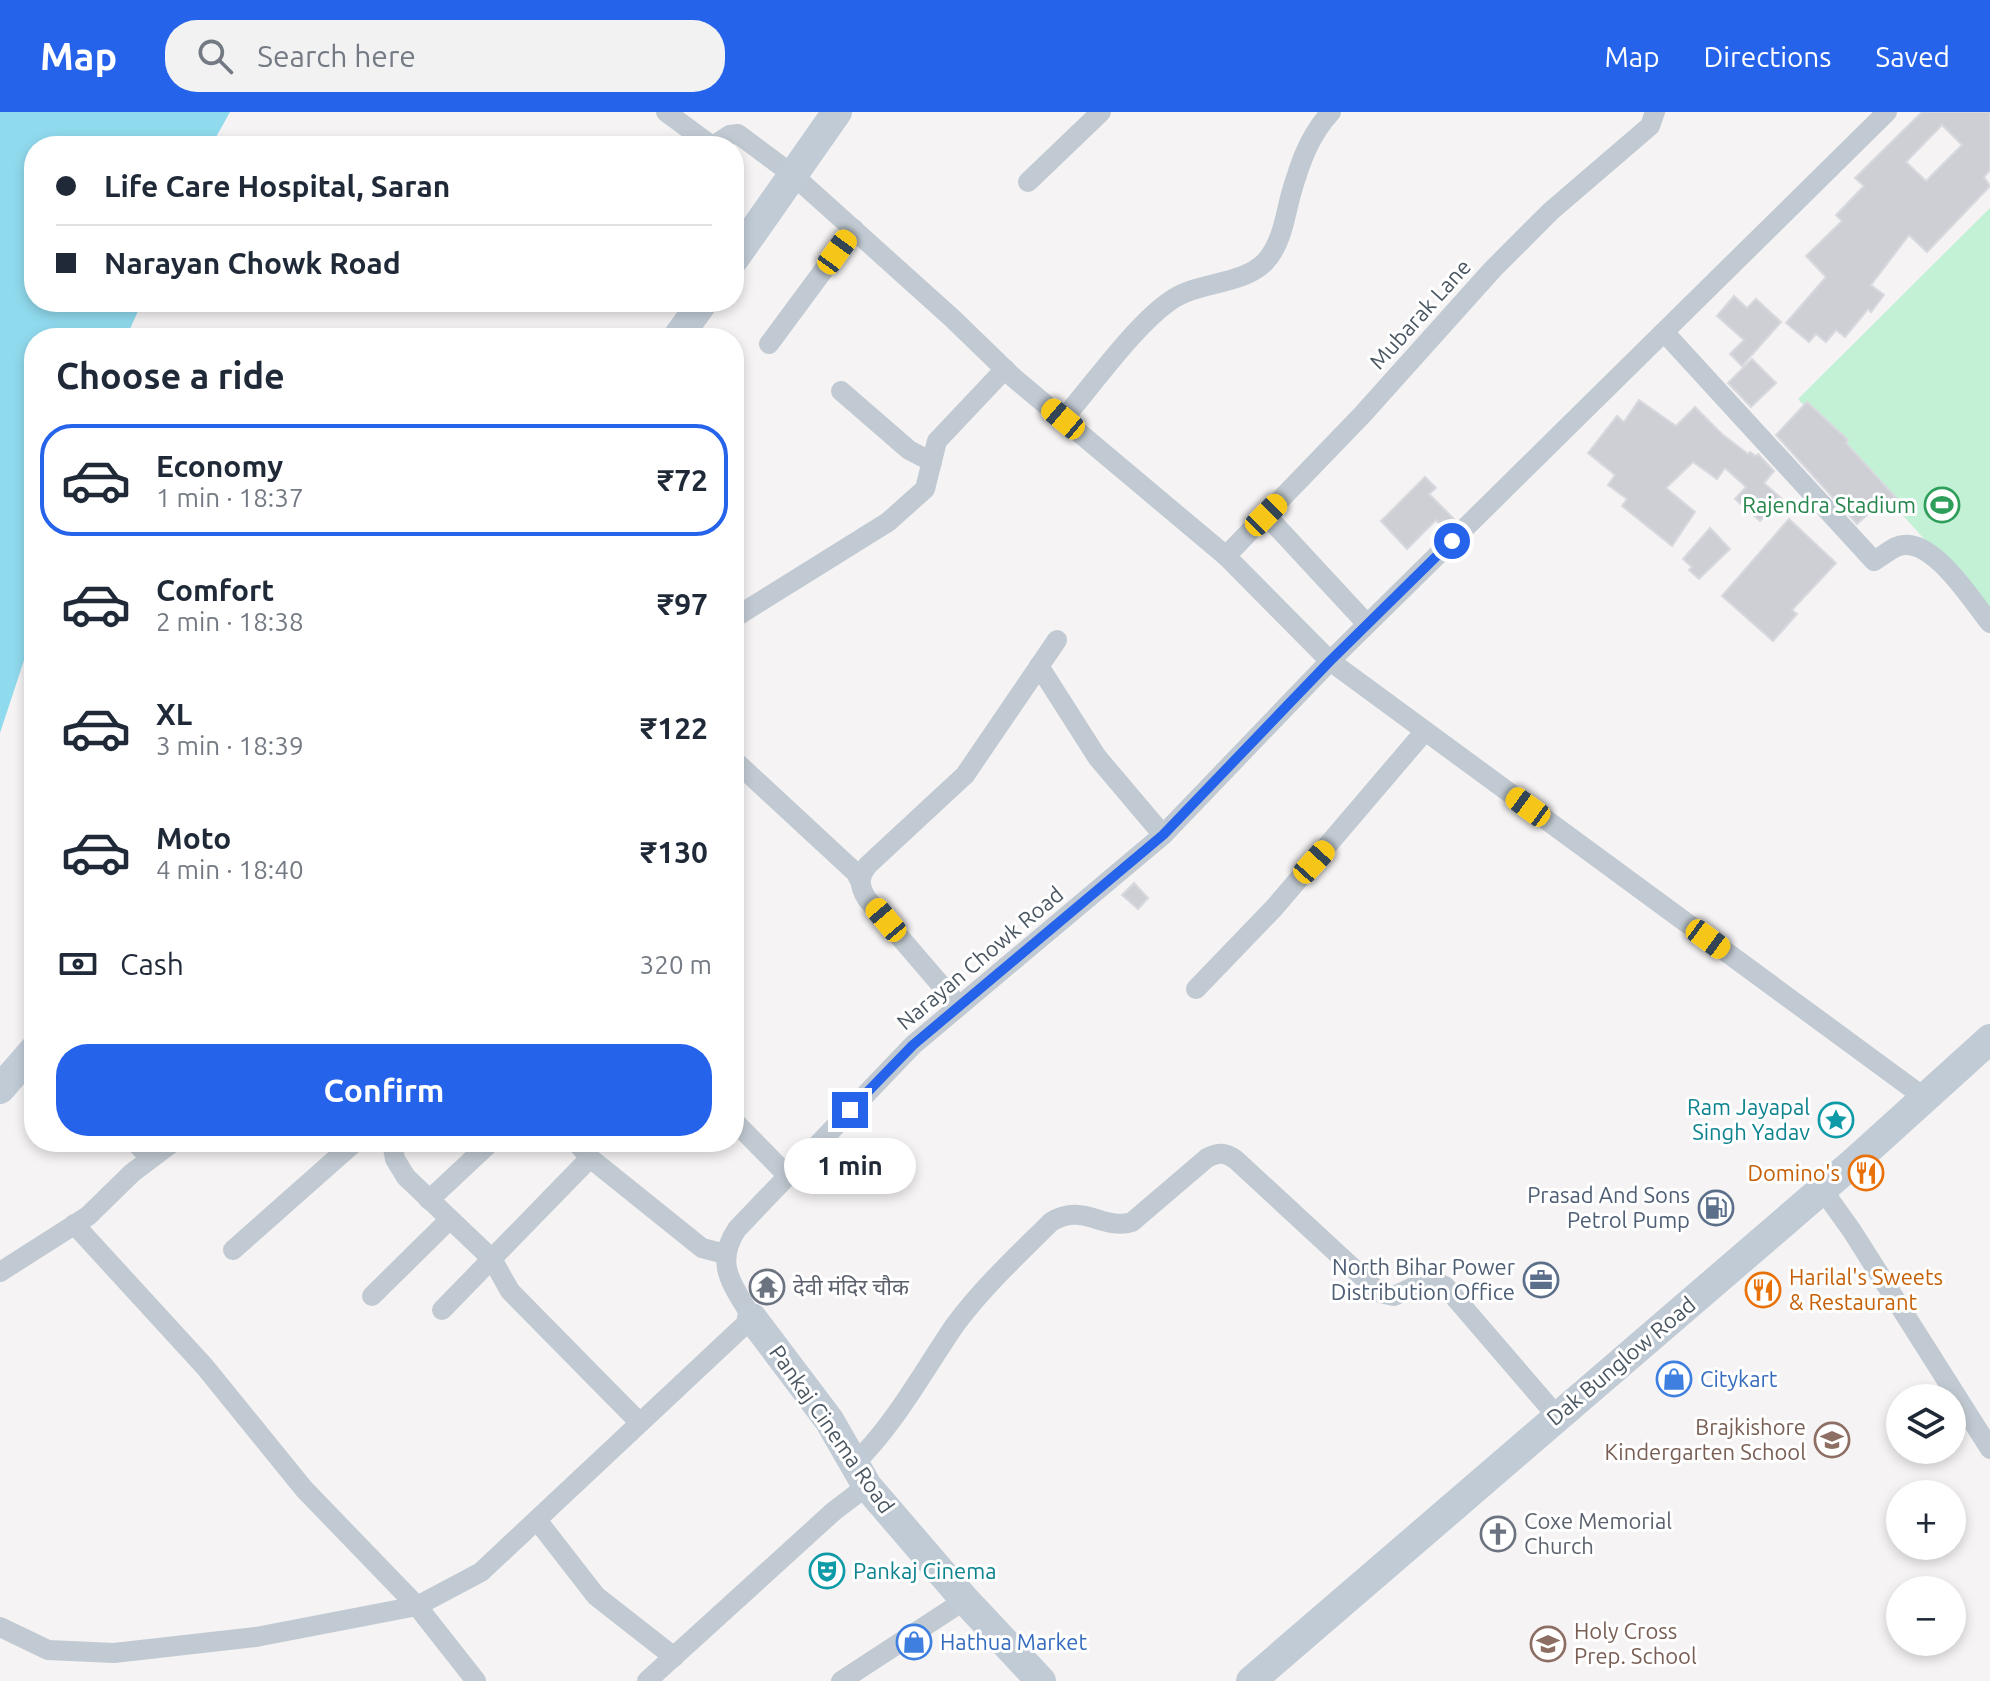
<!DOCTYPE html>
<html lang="en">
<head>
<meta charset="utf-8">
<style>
	body { margin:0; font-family:Ubuntu,"Noto Sans Devanagari",sans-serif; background:#f2f2f3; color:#1f2937; height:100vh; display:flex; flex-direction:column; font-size:30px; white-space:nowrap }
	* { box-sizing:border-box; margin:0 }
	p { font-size:26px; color:#747a83 }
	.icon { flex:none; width:44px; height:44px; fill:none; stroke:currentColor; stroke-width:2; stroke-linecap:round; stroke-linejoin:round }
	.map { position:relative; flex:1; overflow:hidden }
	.panel { position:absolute; left:24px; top:216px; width:720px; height:824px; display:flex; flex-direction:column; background:#fff; border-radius:32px; box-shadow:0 4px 12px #0003 }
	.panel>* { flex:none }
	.top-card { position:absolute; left:24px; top:24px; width:720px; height:176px; border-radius:32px; box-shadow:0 4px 12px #0003; display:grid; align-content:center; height:176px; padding:0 32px; background:#fff }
	.controls { position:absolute; left:1886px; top:1272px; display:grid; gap:16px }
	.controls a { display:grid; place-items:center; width:80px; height:80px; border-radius:50%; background:#fff; box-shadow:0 4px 12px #0003; font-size:40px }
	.end { position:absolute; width:36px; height:36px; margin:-18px; border:10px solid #2563eb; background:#fff; box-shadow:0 0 0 4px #fff }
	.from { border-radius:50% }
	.bubble { position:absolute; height:56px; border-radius:28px; background:#fff; box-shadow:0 4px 12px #0003; font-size:26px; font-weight:700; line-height:56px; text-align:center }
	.car { position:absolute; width:24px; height:48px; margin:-24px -12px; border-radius:10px; box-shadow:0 0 6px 2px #0007; background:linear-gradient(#f5c518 24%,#345 0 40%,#f5c518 0 76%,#345 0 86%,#f5c518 0) }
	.top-card b { display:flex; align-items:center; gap:28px; height:76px; font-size:30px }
	.top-card b+b { border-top:2px solid #e0e1e3 }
	.top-card i { width:20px; height:20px; background:#1f2937 }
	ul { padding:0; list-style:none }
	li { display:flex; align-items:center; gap:24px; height:112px; margin:0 16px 12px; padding:0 16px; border:4px solid transparent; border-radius:32px }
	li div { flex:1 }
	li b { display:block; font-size:30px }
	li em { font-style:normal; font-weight:700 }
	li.active { border-color:#2563eb }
	li>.icon { width:72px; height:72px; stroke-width:1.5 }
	h2 { padding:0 32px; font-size:36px; line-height:96px }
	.pay { display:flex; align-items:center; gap:20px; height:88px; padding:0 32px; font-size:30px }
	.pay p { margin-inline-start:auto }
	.action { display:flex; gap:16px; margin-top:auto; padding:16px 32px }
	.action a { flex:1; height:92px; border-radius:32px; background:#2563eb; color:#fff; font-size:32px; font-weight:700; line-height:92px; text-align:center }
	header { display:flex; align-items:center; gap:48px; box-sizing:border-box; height:112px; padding:0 40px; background:#2563eb; color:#fff }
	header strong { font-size:38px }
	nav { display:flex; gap:44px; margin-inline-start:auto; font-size:28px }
	.search { width:560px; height:72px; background:#f2f2f3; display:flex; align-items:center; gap:20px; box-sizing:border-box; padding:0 28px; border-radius:32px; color:#747a83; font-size:30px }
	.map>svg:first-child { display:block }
	.green { fill:#c3f1d5 }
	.water { fill:#90daee }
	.building { fill:#cdcfd5; stroke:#d7d9de; stroke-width:2; fill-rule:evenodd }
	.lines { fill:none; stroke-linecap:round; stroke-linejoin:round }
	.street { stroke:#c1cad2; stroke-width:20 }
	.secondary { stroke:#c1cbd6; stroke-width:30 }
	.route { stroke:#2563eb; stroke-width:10 }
	.labels { text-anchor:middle; stroke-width:6; stroke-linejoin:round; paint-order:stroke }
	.street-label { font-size:22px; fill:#4a5661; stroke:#fff }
	.leisure-label { font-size:22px; fill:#27864d; stroke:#fff; text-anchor:end }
	.culture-label { font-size:22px; fill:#0d838f; stroke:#fff; text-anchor:end }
	.food-label { font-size:22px; fill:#c56008; stroke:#fff; text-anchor:end }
	.service-label { font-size:22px; fill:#4e5e75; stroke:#fff; text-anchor:end }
	.worship-label { font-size:22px; fill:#5b616d; stroke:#fff; text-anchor:start }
	.shop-label { font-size:22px; fill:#366cbe; stroke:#fff; text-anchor:start }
	.education-label { font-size:22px; fill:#785e54; stroke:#fff; text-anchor:end }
</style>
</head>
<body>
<header>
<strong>Map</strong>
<div class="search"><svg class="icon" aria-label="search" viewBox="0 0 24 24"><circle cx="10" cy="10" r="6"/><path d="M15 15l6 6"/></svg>Search here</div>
<nav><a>Map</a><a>Directions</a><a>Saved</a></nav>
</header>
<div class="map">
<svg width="1990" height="1569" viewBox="0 0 1990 1569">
	<rect width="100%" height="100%" fill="#f5f3f3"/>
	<path class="green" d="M1990,96V500L1798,287Z"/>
	<path class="water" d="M0,0H230L211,34H34V190H142L126,226H34V448L27,466L30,530L0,621Z"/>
	<g class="building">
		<path d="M1922,0H1990V58L1984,65L1990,74L1927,140L1909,123L1871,173L1884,183L1871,200L1868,197L1845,225L1836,218L1826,230L1816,222L1809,230L1786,211L1826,165L1806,144L1842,109L1836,103L1864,74L1855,66ZM1942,13L1962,33L1926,69L1906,50Z"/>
		<path d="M1734,184L1747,196L1756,187L1781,210L1742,254L1730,242L1744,228L1717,204Z"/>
		<path d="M1752,247L1776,271L1751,295L1728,271Z"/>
		<path d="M1639,288L1676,314L1695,295L1722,322L1748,342L1750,340L1756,344L1758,342L1774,359L1764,371L1782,387L1760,409L1735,387L1746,375L1725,356L1717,367L1693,350L1666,376L1695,400L1672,434L1622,394L1627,387L1608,373L1615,363L1588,341L1617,304L1624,310Z"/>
		<path d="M1807,290L1848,328L1846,331L1899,389L1889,398L1881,390L1857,412L1776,323Z"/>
		<path d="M1425,365L1436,376L1429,382L1455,408L1445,418L1436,408L1407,437L1381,409Z"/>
		<path d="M1789,407L1836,451L1792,498L1797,502L1773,529L1722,484Z"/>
		<path d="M1710,416L1730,437L1699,467L1689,458L1692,455L1683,447Z"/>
		<path d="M1134,771L1148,786L1138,797L1122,783Z"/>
	</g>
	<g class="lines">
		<g class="street">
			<path d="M666,0L712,34"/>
			<path d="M713,34L730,23L738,22L793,63L952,206L1014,266L1226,444L1330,549L1925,986"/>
			<path d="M1028,70L1101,0"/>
			<path d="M1664,220L1874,449C1881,445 1888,439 1896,435C1930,420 1972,489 1990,511"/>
			<path d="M769,232L854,117"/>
			<path d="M841,279L909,338L932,350"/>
			<path d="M1063,307C1092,274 1135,213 1170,189C1197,169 1241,174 1265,150C1282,132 1285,104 1291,82C1300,51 1309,24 1331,0"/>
			<path d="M1266,403L1367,512"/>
			<path d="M1226,444L1362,303L1493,157L1551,99L1650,14L1655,0"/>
			<path d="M734,506L888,410L925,377L937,329L1005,257"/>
			<path d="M1039,554L1097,645L1163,723"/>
			<path d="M734,648L856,761L860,769"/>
			<path d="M1196,877L1274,796L1425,619"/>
			<path d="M959,894L867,787C859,774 858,765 868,753L965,663L1057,528"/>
			<path d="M734,1009L788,1064"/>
			<path d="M135,1030L150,1046"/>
			<path d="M392,1030L395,1047L406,1065L492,1147L510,1179L640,1311"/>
			<path d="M576,1030L590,1046L702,1136L725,1142"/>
			<path d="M1822,1077L1852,1119L1990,1337"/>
			<path d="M429,1088L491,1030"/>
			<path d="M74,1112L205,1255L304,1377L417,1494L476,1569"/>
			<path d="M233,1138L355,1030"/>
			<path d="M0,1160L88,1104L132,1061L173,1030"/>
			<path d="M372,1184L449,1108"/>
			<path d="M442,1198L590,1046"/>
			<path d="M854,1352C896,1311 922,1261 955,1213C983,1175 1018,1143 1051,1110C1083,1090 1103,1119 1132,1110L1207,1046C1219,1040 1225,1040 1236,1048L1380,1181L1394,1184L1430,1167L1445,1174L1556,1303"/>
			<path d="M537,1408L596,1484L674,1545"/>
			<path d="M0,1515L48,1538L114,1541L256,1525L417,1494L481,1460L752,1206C734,1174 713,1153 737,1117L913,933L1163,723L1330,549L1887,0"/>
			<path d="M647,1569L834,1399L867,1374"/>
			<path d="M841,1569L965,1488"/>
		</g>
		<g class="secondary">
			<path d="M734,147L837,0"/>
			<path d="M677,226L703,190"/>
			<path d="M0,977L34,938"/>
			<path d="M752,1206L829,1308L867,1374L965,1488L1041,1569"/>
			<path d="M1251,1569L1854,1050L1990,927"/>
		</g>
	</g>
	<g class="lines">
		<path class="route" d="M850,998L913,933L1163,723L1330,549L1452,429"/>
	</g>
	<defs>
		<g id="stadium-ring" transform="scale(1.8)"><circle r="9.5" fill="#fff" stroke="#2e9e5b" stroke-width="1.5"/><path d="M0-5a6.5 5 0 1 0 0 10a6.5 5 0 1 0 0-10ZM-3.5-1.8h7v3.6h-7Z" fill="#2e9e5b"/></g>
		<g id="sight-ring" transform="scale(1.8)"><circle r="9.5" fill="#fff" stroke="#0f9aa8" stroke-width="1.5"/><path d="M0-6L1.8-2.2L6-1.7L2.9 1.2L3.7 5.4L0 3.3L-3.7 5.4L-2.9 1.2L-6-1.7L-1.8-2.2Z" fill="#0f9aa8"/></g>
		<g id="restaurant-ring" transform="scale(1.8)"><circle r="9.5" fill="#fff" stroke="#e8710a" stroke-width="1.5"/><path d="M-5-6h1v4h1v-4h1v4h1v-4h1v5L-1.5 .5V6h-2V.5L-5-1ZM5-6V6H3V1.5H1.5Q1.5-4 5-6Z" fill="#e8710a"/></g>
		<g id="fuel-ring" transform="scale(1.8)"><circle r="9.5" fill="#fff" stroke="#5c6f8a" stroke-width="1.5"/><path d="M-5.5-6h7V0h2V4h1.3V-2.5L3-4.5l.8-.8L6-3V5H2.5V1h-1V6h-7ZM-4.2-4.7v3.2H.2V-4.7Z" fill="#5c6f8a"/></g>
		<g id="office-ring" transform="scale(1.8)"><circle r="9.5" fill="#fff" stroke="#5c6f8a" stroke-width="1.5"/><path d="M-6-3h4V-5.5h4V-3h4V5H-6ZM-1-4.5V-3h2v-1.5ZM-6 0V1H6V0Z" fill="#5c6f8a"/></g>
		<g id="temple-ring" transform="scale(1.8)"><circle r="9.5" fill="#fff" stroke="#6b7280" stroke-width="1.5"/><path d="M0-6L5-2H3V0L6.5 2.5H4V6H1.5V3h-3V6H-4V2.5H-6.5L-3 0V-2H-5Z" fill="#6b7280"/></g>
		<g id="shop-ring" transform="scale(1.8)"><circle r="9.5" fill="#fff" stroke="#3f7fe0" stroke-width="1.5"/><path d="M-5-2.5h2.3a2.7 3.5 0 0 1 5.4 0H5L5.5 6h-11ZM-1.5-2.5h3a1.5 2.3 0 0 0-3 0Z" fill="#3f7fe0"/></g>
		<g id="school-ring" transform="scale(1.8)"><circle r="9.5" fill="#fff" stroke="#8d6e63" stroke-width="1.5"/><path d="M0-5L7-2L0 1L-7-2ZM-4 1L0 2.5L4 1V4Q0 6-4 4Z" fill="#8d6e63"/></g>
		<g id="church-ring" transform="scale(1.8)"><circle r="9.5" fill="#fff" stroke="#6b7280" stroke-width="1.5"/><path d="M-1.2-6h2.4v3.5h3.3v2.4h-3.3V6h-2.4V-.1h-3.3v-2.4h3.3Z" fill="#6b7280"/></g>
		<g id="theatre-ring" transform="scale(1.8)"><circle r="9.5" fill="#fff" stroke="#0f9aa8" stroke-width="1.5"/><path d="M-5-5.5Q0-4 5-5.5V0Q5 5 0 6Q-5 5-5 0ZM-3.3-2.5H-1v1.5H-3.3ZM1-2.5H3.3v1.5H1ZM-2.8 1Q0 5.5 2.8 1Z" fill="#0f9aa8"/></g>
	</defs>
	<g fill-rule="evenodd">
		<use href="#stadium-ring" x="1942" y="393"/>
		<use href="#sight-ring" x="1836" y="1008"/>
		<use href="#restaurant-ring" x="1866" y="1061"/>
		<use href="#fuel-ring" x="1716" y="1096"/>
		<use href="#office-ring" x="1541" y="1168"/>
		<use href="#temple-ring" x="767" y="1175"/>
		<use href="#restaurant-ring" x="1763" y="1178"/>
		<use href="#shop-ring" x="1674" y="1267"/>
		<use href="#school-ring" x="1832" y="1328"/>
		<use href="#church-ring" x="1498" y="1422"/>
		<use href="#theatre-ring" x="827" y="1459"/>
		<use href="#shop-ring" x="914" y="1530"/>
		<use href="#school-ring" x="1548" y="1532"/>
	</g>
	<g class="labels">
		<g class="street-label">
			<text transform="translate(1420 202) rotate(-48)" y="8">Mubarak Lane</text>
			<text transform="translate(980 846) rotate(-40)" y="8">Narayan Chowk Road</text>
			<text transform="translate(1621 1249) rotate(-40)" y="8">Dak Bunglow Road</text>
			<text transform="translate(832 1317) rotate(55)" y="8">Pankaj Cinema Road</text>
		</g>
		<g class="leisure-label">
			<text x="1916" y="401">Rajendra Stadium</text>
		</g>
		<g class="culture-label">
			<text x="1810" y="1003">Ram Jayapal<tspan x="1810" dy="25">Singh Yadav</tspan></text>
			<text x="853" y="1467" text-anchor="start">Pankaj Cinema</text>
		</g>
		<g class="food-label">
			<text x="1840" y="1069">Domino's</text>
			<text x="1789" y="1173" text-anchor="start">Harilal's Sweets<tspan x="1789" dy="25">&amp; Restaurant</tspan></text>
		</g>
		<g class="service-label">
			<text x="1690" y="1091">Prasad And Sons<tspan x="1690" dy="25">Petrol Pump</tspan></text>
			<text x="1515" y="1163">North Bihar Power<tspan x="1515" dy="25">Distribution Office</tspan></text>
		</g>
		<g class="worship-label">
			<text x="793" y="1183">देवी मंदिर चौक</text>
			<text x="1524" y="1417">Coxe Memorial<tspan x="1524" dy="25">Church</tspan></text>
		</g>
		<g class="shop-label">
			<text x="1700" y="1275">Citykart</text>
			<text x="940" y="1538">Hathua Market</text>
		</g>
		<g class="education-label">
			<text x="1806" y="1323">Brajkishore<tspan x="1806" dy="25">Kindergarten School</tspan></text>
			<text x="1574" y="1527" text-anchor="start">Holy Cross<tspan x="1574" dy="25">Prep. School</tspan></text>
		</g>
	</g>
</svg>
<div class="controls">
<a><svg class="icon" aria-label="layers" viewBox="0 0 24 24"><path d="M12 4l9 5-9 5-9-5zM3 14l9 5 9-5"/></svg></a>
<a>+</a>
<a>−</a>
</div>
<i class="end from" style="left:1452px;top:429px"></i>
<i class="end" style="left:850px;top:998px"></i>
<div class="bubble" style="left:784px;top:1026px;width:132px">1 min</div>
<i class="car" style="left:837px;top:140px;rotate:36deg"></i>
<i class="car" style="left:1063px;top:307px;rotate:310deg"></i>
<i class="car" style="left:1266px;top:403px;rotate:45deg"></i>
<i class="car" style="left:1528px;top:695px;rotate:306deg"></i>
<i class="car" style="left:1314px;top:750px;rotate:42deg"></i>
<i class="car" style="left:886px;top:808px;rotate:320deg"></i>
<i class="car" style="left:1708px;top:827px;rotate:126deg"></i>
<div class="top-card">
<b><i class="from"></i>Life Care Hospital, Saran</b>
<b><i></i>Narayan Chowk Road</b>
</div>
<section class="panel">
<h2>Choose a ride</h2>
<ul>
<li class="active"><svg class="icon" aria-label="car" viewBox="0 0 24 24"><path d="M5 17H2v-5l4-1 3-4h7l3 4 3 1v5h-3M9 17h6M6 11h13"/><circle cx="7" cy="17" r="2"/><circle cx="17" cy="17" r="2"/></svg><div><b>Economy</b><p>1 min · 18:37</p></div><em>₹72</em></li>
<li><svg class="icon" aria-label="car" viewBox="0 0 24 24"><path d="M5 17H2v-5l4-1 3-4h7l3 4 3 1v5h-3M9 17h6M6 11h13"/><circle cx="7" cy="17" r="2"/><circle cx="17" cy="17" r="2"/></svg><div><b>Comfort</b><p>2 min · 18:38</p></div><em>₹97</em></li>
<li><svg class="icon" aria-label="car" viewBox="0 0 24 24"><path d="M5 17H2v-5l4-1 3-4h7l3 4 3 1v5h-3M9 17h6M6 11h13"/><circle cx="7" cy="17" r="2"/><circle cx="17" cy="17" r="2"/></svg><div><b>XL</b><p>3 min · 18:39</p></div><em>₹122</em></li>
<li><svg class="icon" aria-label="car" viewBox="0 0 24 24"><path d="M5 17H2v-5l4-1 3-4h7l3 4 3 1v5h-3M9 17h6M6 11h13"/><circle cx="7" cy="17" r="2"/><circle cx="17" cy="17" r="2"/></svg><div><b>Moto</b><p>4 min · 18:40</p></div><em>₹130</em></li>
</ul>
<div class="pay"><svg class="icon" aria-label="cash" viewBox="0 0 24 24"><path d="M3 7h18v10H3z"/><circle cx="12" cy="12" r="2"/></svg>Cash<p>320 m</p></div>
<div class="action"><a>Confirm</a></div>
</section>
</div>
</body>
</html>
